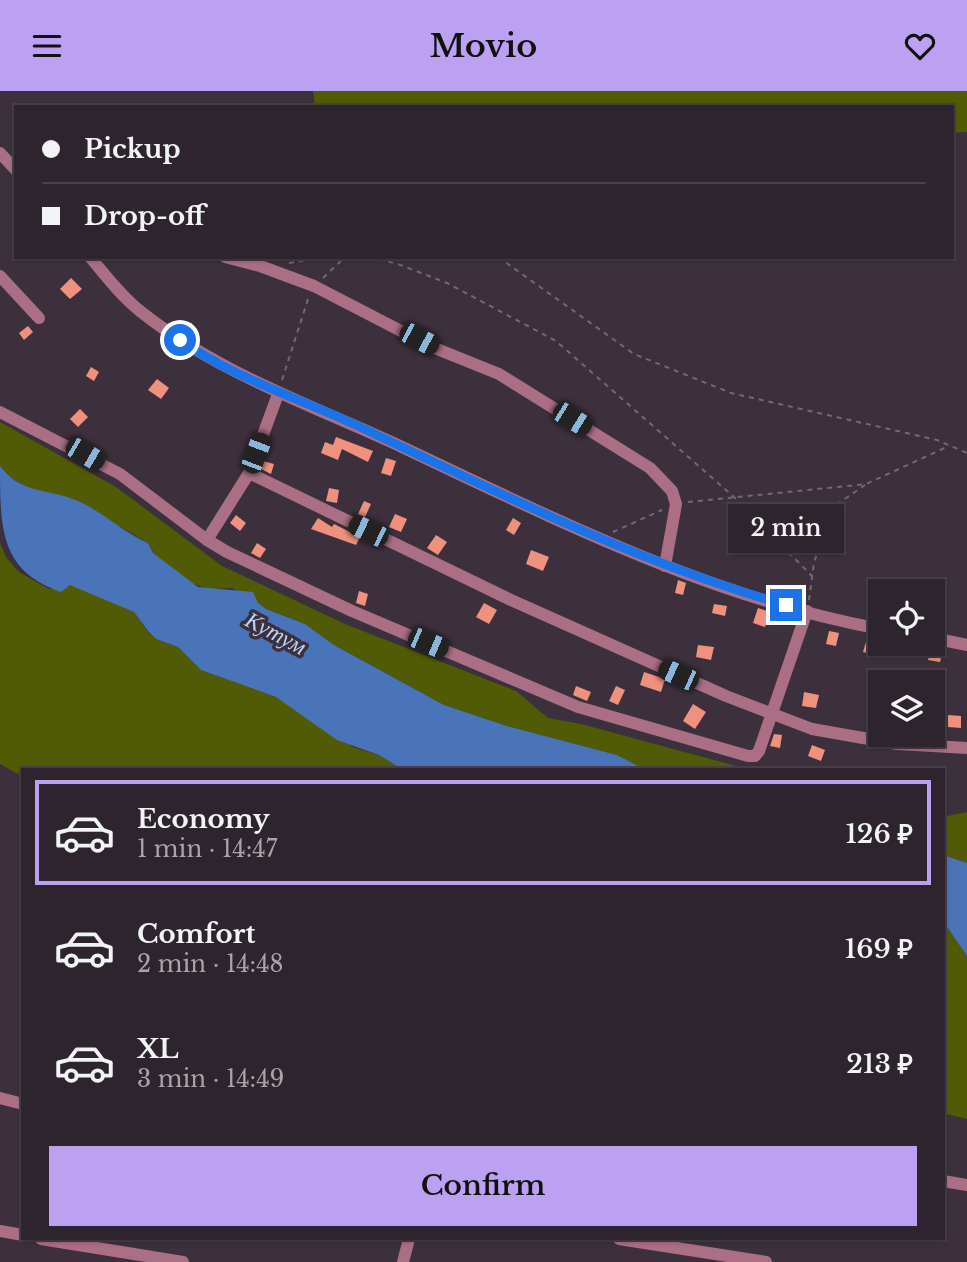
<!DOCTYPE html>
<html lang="en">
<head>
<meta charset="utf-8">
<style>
	body { margin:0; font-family:"Libre Baskerville",serif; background:#352c35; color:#f1f3f6; height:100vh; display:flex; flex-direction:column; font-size:26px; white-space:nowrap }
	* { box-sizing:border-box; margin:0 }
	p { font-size:23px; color:#a7a4aa }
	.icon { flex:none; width:38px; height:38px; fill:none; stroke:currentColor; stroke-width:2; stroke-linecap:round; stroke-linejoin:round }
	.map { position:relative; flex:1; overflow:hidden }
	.sheet { position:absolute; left:21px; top:677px; width:924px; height:472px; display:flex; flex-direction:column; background:#2d242d; border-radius:0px; box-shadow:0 2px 5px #0004,0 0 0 2px #484149 }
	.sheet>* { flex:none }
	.banner { position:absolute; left:14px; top:14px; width:940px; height:154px; border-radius:0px; box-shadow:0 2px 5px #0004,0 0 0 2px #484149; display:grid; align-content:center; height:154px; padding:0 28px; background:#2d242d }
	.tools { position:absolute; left:868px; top:488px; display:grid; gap:14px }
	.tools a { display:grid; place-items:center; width:77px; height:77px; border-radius:0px; background:#2d242d; box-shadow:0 2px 5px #0004,0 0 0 2px #484149; font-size:35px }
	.end { position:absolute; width:32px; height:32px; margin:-16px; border:9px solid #1a73e8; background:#fff; box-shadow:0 0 0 4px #fff }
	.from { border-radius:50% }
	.bubble { position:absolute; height:49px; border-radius:0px; background:#2d242d; box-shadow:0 2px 5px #0004,0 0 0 2px #484149; font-size:23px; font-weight:600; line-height:49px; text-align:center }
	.car { position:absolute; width:21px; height:42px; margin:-21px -10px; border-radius:9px; box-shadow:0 0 5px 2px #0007; background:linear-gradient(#222 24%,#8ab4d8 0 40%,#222 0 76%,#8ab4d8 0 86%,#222 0) }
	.banner b { display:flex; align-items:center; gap:24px; height:66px; font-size:26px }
	.banner b+b { border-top:2px solid #484149 }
	.banner i { width:18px; height:18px; background:#f1f3f6 }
	ul { padding:12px 0 0; list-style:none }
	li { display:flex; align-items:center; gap:21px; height:105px; margin:0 14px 10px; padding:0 14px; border:4px solid transparent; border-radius:0px }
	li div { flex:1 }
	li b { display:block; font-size:26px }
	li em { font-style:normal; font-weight:600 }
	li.active { border-color:#bca0f2 }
	li>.icon { width:63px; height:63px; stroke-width:1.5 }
	.cta { display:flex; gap:14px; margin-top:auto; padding:14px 28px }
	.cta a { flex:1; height:80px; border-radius:0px; background:#bca0f2; color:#111; font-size:28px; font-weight:600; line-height:80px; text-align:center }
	header { display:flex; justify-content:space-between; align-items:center; height:91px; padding:0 28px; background:#bca0f2; color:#111; font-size:32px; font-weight:600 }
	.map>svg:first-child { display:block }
	.green { fill:#515b03 }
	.water { fill:#4a74ba }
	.building { fill:#f0917e }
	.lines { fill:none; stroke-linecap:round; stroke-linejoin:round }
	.path { stroke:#736873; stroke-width:2; stroke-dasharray:5 5; stroke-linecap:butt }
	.minor { stroke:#ab6f85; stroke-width:12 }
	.route { stroke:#1a73e8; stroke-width:9 }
	.labels { text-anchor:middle; stroke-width:7; stroke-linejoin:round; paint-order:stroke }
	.water-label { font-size:23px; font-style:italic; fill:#bcd4fa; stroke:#3c303c }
</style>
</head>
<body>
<header><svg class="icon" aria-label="menu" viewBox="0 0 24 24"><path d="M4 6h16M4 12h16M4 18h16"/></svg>Movio<svg class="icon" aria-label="heart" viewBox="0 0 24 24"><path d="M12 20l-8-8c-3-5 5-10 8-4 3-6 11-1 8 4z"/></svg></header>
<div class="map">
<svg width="967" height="1171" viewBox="0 0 967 1171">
	<rect width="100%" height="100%" fill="#3c303c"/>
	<g class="green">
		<path d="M313,0H967V41L952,42V16H315Z"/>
		<path d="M0,331L116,396L222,475L345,533L516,600L548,627L581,633L751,679H646L617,664L507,635L444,614L334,554L305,533L266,518L232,497L209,498L188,491L153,462L148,452L73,408L36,402L5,383L0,375Z"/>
		<path d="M0,452L6,466L19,481L40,493L50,498L70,494L81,496L134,521L148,541L156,548L178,556L201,579L276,606L353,656L379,664L403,679H23V686L0,673Z"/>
		<path d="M967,721V772L943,764V726Z"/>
		<path d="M943,830L967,865V1028L943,1022Z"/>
	</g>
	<g class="water">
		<path d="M0,375C20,402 47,398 73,408C100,418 122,441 148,452L153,462L198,496L253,501L258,512L266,518L305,533L334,554L444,614L507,635L617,664L646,679H403L379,664L337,649L276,606L201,579L178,556L156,548L148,540L134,521L70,494L61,501C0,480 0,438 0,375Z"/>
		<path d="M943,764L967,772V865L943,830Z"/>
	</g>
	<g class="building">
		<path d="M71,187L82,198L70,208L60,198Z"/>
		<path d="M28,235L33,241L24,249L19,242Z"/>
		<path d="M91,276L99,281L94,290L86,285Z"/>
		<path d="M157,288L169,297L161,308L148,299Z"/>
		<path d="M80,318L88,326L78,336L70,328Z"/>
		<path d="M336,346L373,360L368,371L342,358L338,369L321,362L325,351L333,354Z"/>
		<path d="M386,367L396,370L391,385L381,382Z"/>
		<path d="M263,370L274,373L271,383L261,378Z"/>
		<path d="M329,397L339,399L337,412L326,410Z"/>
		<path d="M364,410L371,413L365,426L358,423Z"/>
		<path d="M395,423L407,428L401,441L389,436Z"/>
		<path d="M236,424L246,432L240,440L230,432Z"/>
		<path d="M318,427L332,436L334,433L360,446L356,454L311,438Z"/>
		<path d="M513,427L521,432L514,444L506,439Z"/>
		<path d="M436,444L447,451L438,464L427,457Z"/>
		<path d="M257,452L266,458L260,467L251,462Z"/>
		<path d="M531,459L549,466L543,480L526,473Z"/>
		<path d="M678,489L686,492L683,504L675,502Z"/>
		<path d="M359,500L368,503L365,515L356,512Z"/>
		<path d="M484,512L497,519L489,533L476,526Z"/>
		<path d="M714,513L727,515L725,525L712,522Z"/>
		<path d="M758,517L770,521L765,536L753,532Z"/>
		<path d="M829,540L839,542L836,555L826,553Z"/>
		<path d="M868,544L877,546L872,563L863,561Z"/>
		<path d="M698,554L714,556L711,569L696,566Z"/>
		<path d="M931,556L943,558L940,571L928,569Z"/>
		<path d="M644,581L665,588L661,601L640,594Z"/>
		<path d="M576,595L591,601L587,610L573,604Z"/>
		<path d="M616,595L625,599L618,614L609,610Z"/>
		<path d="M804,601L819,604L816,617L802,615Z"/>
		<path d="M693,613L706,621L695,638L683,630Z"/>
		<path d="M948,624L961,625V637L948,636Z"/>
		<path d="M774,643L782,644L780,657L770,655Z"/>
		<path d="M812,654L825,659L821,670L808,665Z"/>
	</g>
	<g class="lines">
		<g class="path">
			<path d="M369,166L398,173L447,192L556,250L734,406L812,485"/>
			<path d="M498,166L634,263L731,302L937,349L967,362"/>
			<path d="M289,172L326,166"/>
			<path d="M323,187L345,166"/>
			<path d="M282,289L309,205"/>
			<path d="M688,411L866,393L949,355"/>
			<path d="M613,441L662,419"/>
			<path d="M809,509L814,471L836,414L865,394"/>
		</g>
		<g class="minor">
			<path d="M0,62L16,79"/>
			<path d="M90,166C106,185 121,205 140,220C219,283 312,314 402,356C557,429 711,507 880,538"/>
			<path d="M225,166L260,175L314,195L432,256L499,283L650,377L672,400L676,413L665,475"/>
			<path d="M0,185L39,227"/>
			<path d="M0,321L120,383L207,449L227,461L352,520L578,616L748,665H755L759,660L807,520"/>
			<path d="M249,382L511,509L726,605L812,638L897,653L967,657"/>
			<path d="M207,449L249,382L278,303"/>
			<path d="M933,547L967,554"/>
			<path d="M0,1007L23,1013"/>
			<path d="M943,1090L967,1094"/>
			<path d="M0,1140L23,1144"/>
			<path d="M41,1148L183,1171"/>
			<path d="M619,1148L766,1171"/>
			<path d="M403,1171L409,1148"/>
		</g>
	</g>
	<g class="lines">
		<path class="route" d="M180,249C234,287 296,306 356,334C497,401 635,471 786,514"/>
	</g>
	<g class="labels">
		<g class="water-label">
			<text transform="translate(276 542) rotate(28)" y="8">Кутум</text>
		</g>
	</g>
</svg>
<div class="tools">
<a><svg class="icon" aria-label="locate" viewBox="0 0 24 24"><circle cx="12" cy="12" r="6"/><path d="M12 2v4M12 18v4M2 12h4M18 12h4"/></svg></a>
<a><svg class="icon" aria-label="layers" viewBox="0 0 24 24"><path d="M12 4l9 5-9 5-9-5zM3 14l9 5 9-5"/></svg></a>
</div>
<i class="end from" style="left:180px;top:249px"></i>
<i class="end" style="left:786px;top:514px"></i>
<div class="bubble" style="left:728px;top:413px;width:116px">2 min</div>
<i class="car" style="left:419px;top:248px;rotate:118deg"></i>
<i class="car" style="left:572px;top:328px;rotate:122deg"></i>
<i class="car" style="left:256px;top:362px;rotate:21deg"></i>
<i class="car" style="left:85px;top:363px;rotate:120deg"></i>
<i class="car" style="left:368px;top:440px;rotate:296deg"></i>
<i class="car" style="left:428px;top:552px;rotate:113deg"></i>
<i class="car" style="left:678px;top:584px;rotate:294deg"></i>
<div class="banner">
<b><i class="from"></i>Pickup</b>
<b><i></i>Drop-off</b>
</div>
<section class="sheet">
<ul>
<li class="active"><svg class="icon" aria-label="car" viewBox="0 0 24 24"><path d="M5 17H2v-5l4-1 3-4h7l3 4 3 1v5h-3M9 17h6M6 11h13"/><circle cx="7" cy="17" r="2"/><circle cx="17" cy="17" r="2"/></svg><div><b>Economy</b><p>1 min · 14:47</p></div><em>126 ₽</em></li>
<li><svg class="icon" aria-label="car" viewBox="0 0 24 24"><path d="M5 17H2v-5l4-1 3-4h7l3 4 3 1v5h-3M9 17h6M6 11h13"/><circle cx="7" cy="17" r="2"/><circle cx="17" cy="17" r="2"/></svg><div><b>Comfort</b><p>2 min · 14:48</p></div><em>169 ₽</em></li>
<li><svg class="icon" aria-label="car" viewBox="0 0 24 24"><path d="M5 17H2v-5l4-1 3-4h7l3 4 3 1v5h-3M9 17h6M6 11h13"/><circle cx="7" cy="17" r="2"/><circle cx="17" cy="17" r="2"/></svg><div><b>XL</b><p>3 min · 14:49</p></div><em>213 ₽</em></li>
</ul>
<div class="cta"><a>Confirm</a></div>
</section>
</div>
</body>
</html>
